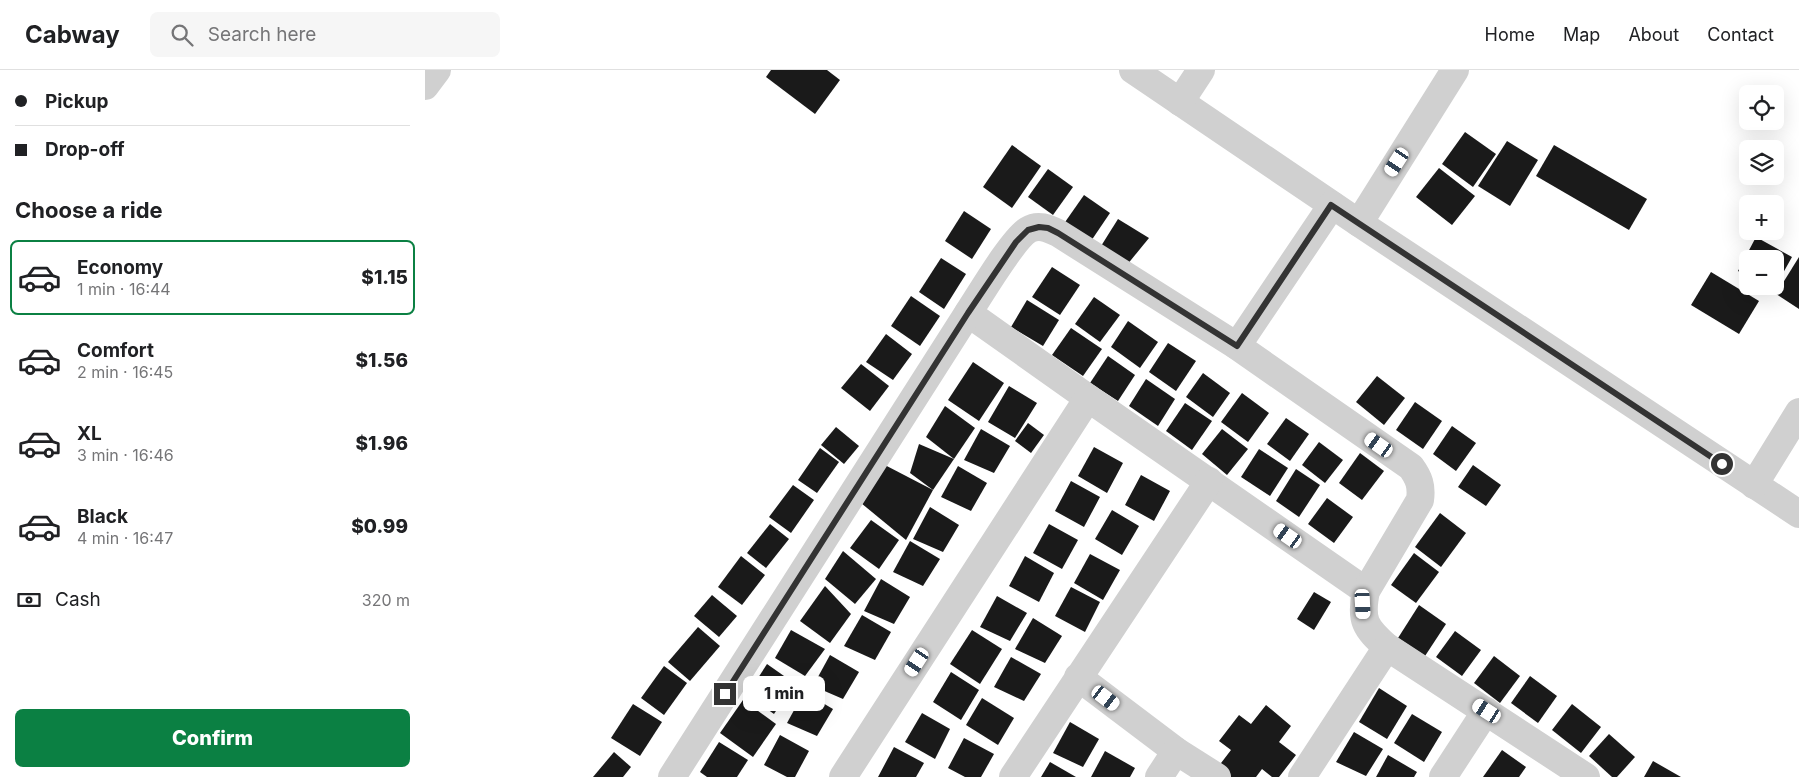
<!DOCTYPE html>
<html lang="en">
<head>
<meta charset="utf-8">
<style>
	body { margin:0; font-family:Inter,sans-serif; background:#f6f6f6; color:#202124; height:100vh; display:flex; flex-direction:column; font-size:19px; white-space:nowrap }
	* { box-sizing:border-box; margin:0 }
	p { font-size:16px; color:#757577 }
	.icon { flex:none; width:28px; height:28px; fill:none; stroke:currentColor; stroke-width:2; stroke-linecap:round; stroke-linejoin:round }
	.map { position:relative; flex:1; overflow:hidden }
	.sheet { display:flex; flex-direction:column; background:#fff; width:425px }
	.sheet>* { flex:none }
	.banner { display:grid; align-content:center; height:110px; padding:0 15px; background:#fff }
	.buttons { position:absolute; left:1314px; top:15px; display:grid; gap:10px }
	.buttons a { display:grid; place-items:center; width:45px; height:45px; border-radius:8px; background:#fff; box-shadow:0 5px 20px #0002; font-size:25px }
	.end { position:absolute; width:22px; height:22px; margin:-11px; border:6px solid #333; background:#fff; box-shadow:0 0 0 2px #fff }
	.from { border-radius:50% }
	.bubble { position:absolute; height:35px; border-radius:8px; background:#fff; box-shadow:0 5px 20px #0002; font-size:16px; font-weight:800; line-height:35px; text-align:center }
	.car { position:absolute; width:15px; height:30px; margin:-15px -8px; border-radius:6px; box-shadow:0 0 4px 1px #0007; background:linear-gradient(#fff 24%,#345 0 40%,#fff 0 76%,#345 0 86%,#fff 0) }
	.banner b { display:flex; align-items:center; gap:18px; height:48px; font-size:19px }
	.banner b+b { border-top:1px solid #e0e0e0 }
	.banner i { width:12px; height:12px; background:#202124 }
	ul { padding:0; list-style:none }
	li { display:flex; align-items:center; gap:15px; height:75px; margin:0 10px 8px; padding:0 5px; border:2px solid transparent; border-radius:8px }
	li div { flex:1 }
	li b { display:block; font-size:19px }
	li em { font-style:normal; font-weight:800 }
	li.active { border-color:#0b8043 }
	li>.icon { width:45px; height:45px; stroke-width:1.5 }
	h2 { padding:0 15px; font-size:22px; line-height:60px }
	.pay { display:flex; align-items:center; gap:12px; height:55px; padding:0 15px; font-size:19px }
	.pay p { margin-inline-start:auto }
	.primary-button { display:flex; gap:10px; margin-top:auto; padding:10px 15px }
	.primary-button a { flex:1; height:58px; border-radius:8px; background:#0b8043; color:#fff; font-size:20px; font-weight:800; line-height:58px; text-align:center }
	header { display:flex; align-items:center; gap:30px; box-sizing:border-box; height:70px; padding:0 25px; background:#fff; border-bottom:1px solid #e0e0e0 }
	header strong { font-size:24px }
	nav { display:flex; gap:28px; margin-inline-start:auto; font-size:18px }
	.search { width:350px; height:45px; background:#f6f6f6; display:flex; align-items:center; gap:12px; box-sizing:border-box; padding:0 18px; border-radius:8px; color:#757577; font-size:19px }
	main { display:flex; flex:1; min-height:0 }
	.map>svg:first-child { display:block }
	.building { fill:#1a1a1a }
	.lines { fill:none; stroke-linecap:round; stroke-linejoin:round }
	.minor { stroke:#d0d0d0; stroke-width:28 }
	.route { stroke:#333; stroke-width:6 }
</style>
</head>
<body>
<header>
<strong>Cabway</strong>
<div class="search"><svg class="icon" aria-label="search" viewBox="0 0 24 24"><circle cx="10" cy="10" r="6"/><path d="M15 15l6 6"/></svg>Search here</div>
<nav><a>Home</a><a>Map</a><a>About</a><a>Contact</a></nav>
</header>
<main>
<section class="sheet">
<div class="banner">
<b><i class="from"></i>Pickup</b>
<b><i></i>Drop-off</b>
</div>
<h2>Choose a ride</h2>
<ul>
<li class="active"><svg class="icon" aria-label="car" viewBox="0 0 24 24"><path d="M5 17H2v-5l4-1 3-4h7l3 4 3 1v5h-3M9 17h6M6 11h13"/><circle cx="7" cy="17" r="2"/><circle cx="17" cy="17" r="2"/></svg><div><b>Economy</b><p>1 min · 16:44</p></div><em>$1.15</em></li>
<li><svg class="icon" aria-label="car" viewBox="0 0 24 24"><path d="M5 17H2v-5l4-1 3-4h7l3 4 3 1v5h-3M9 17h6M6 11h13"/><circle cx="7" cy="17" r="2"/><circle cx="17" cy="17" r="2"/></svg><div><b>Comfort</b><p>2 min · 16:45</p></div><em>$1.56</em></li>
<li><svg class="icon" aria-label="car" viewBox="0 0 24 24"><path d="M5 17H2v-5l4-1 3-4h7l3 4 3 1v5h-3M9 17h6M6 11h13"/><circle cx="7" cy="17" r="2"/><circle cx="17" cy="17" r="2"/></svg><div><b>XL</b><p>3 min · 16:46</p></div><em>$1.96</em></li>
<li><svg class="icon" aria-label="car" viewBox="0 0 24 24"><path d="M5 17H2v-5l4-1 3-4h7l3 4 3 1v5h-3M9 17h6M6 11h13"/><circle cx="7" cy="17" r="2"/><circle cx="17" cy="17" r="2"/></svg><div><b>Black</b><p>4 min · 16:47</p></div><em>$0.99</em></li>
</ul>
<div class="pay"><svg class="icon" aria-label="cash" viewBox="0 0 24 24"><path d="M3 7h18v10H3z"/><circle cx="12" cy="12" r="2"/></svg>Cash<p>320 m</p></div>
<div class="primary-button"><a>Confirm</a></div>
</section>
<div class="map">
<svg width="1374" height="707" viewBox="0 0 1374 707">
	<rect width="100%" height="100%" fill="#fff"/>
	<g class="building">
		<path d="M346,0H402L415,10L390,44L341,7Z"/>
		<path d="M1040,62L1071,84L1048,117L1017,94Z"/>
		<path d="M1082,71L1113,90L1085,136L1053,116Z"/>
		<path d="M587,75L616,96L587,138L558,117Z"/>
		<path d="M1129,75L1222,129L1204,160L1111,106Z"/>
		<path d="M1014,98L1050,126L1027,155L991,127Z"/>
		<path d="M623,99L648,117L628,145L603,127Z"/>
		<path d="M659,125L685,143L664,174L638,155Z"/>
		<path d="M539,141L566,159L547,189L520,171Z"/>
		<path d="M693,149L724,168L697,201L671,184Z"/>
		<path d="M1331,167L1367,187L1348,221L1340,216H1350V189H1322V206L1313,201Z"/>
		<path d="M1374,187V239L1351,224Z"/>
		<path d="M516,188L541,204L519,239L494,222Z"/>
		<path d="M627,197L655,215L635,245L607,227Z"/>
		<path d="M1286,202L1334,231L1314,264L1266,235Z"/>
		<path d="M486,226L515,246L495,276L466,256Z"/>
		<path d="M669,227L695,245L675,272L650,254Z"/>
		<path d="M602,230L634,250L618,276L586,257Z"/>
		<path d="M703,251L733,272L715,298L686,277Z"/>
		<path d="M646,258L677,279L658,306L627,285Z"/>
		<path d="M461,264L487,284L468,310L441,292Z"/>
		<path d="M743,273L771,291L751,321L724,302Z"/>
		<path d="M683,286L710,305L693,331L665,313Z"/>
		<path d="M548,292L579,313L554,351L523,330Z"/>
		<path d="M436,294L464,316L445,341L416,318Z"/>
		<path d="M778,303L805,323L788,347L761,327Z"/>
		<path d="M952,306L980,328L959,355L931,332Z"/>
		<path d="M721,309L750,329L733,356L704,336Z"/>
		<path d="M584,316L612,333L590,368L563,352Z"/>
		<path d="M817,323L844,343L823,372L796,352Z"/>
		<path d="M990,332L1017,351L998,379L971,360Z"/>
		<path d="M760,333L787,351L767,380L741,361Z"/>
		<path d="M520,336L550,358L529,389L501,367Z"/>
		<path d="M861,348L884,364L865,391L842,374Z"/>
		<path d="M603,353L619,365L606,383L590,371Z"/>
		<path d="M1027,356L1051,373L1031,401L1008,384Z"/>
		<path d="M411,357L434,376L419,394L396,375Z"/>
		<path d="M556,359L585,376L569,403L539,390Z"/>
		<path d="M797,359L823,379L802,405L777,384Z"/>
		<path d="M894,372L918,390L900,413L877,395Z"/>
		<path d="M494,374L529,389L508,420L485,403Z"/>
		<path d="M669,377L698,393L682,423L653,406Z"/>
		<path d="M395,378L414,392L392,423L373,410Z"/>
		<path d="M834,379L863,398L845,426L816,407Z"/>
		<path d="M935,383L959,401L937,430L914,413Z"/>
		<path d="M456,393L508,420L481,470L436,433Z"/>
		<path d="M1048,395L1076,415L1061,436L1033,417Z"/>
		<path d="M533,396L562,413L546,441L516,427Z"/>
		<path d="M871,399L895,415L874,447L851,431Z"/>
		<path d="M716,405L745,421L729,451L700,435Z"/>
		<path d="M646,411L675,427L659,457L630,441Z"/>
		<path d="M368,415L389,430L366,463L344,447Z"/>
		<path d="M902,428L928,447L909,473L883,454Z"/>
		<path d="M505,437L534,455L518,482L488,469Z"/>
		<path d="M687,440L714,456L697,485L670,469Z"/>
		<path d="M1015,443L1041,463L1016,497L990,477Z"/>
		<path d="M446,450L474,470L454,499L425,478Z"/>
		<path d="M345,454L364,469L341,498L322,483Z"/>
		<path d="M624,454L653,470L637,499L608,483Z"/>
		<path d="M485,471L515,489L498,516L468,502Z"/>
		<path d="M418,481L451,509L430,534L400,509Z"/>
		<path d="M989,483L1014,502L991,533L966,515Z"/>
		<path d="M665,484L695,500L678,530L649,513Z"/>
		<path d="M316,486L340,505L317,535L293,517Z"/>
		<path d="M600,486L629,503L614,532L584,516Z"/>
		<path d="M456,509L485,527L469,554L439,541Z"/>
		<path d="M400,516L426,544L405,573L375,551Z"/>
		<path d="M646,517L675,532L660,562L630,546Z"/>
		<path d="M889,522L906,532L889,560L872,549Z"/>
		<path d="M287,525L312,546L294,567L269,546Z"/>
		<path d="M572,526L602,543L585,571L555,557Z"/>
		<path d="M994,535L1021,554L1000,586L973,568Z"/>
		<path d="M437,545L466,562L450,590L419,576Z"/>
		<path d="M608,548L637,566L620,593L590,579Z"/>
		<path d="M273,557L295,576L265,611L243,592Z"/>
		<path d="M366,560L400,579L380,606L350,588Z"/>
		<path d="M547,560L577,579L555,614L525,594Z"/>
		<path d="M1030,561L1056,580L1037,606L1011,587Z"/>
		<path d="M405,585L434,602L418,629L388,616Z"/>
		<path d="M1069,586L1095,606L1075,633L1049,613Z"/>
		<path d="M586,587L616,604L599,631L569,617Z"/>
		<path d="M342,594L369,613L349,644L322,625Z"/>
		<path d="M239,596L262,613L239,645L216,628Z"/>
		<path d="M526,602L554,620L536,650L508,632Z"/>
		<path d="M1105,606L1132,626L1113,653L1086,633Z"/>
		<path d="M954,618L982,636L962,669L934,652Z"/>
		<path d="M379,622L408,639L392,666L362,653Z"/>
		<path d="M557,628L589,648L573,675L541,655Z"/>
		<path d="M318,630L351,654L328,687L295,663Z"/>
		<path d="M208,634L237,652L215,686L186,668Z"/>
		<path d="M1147,634L1176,657L1156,683L1127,660Z"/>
		<path d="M841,635L866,656L854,672L871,685L854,707H847L837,699L831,707H806L793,697L806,680L794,671L814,645L826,654Z"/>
		<path d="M497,643L525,659L510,689L480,672Z"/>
		<path d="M987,644L1017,662L999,692L969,673Z"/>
		<path d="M645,652L674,669L658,697L628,683Z"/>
		<path d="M929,662L958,679L941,706L911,692Z"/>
		<path d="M1184,664L1210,687L1192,707H1187L1164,686Z"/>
		<path d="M355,665L384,681L370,707H362L339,695Z"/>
		<path d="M539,668L569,684L556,707H540L523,698Z"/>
		<path d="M294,672L323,690L312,707H282L275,702Z"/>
		<path d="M469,677L499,693L491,707H453Z"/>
		<path d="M1077,680L1101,697L1094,707H1058Z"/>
		<path d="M680,681L710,698L705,707H666Z"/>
		<path d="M189,682L206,697L198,707H168Z"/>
		<path d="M963,685L992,702L989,707H951Z"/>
		<path d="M1228,691L1256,707H1219Z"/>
		<path d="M625,692L651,707H616Z"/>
	</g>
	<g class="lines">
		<g class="minor">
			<path d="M708,0L934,153L1374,444"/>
			<path d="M0,16L12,0"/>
			<path d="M755,32L776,0"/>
			<path d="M934,153L1030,0"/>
			<path d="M543,243L663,328L941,521"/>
			<path d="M812,276L907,135"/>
			<path d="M1329,415L1374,342"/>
			<path d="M653,607L751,681L792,707"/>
			<path d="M247,707L543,243C555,225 587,170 603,160C613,154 623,158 633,163L812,276L986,397C994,408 997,416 995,430L941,521C935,550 940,558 962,577L1161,707"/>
			<path d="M418,707L663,328"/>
			<path d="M588,707L784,411"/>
			<path d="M734,707L751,681"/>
			<path d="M877,707L962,577"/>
			<path d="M1018,707L1061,641"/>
		</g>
	</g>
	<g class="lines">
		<path class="route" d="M300,624L543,243L591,172L603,160L614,157L623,158L633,163L812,276L906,135L1297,394"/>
	</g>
</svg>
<div class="buttons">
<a><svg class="icon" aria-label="locate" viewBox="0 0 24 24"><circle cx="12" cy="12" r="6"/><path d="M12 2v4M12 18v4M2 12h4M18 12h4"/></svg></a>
<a><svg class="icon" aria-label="layers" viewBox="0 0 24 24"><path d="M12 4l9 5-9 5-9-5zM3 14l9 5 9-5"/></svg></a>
<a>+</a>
<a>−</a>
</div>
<i class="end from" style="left:1297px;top:394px"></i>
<i class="end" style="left:300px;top:624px"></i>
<div class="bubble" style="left:318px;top:606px;width:82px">1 min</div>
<i class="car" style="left:972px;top:92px;rotate:213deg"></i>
<i class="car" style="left:954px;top:375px;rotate:305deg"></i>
<i class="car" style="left:863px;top:466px;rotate:305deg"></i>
<i class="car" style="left:938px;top:534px;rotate:177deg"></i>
<i class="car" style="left:492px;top:592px;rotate:213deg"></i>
<i class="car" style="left:681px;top:628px;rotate:127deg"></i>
<i class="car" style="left:1062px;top:641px;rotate:303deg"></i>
</div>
</main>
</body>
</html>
